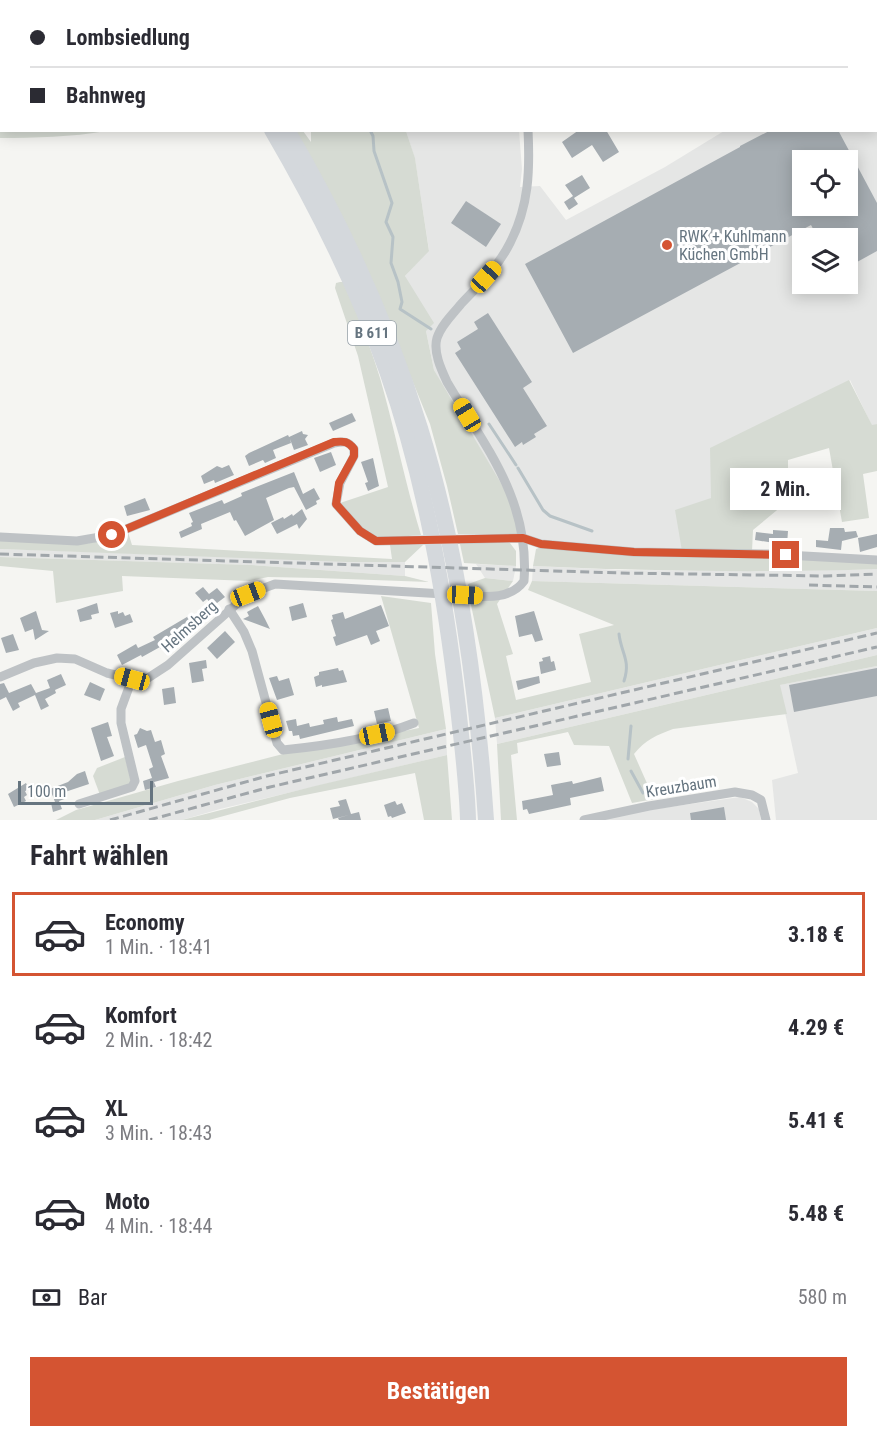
<!DOCTYPE html>
<html lang="de">
<head>
<meta charset="utf-8">
<style>
	body { margin:0; font-family:"Roboto Condensed",sans-serif; background:#f2f2f3; color:#2b2b33; height:100vh; display:flex; flex-direction:column; font-size:22px; white-space:nowrap }
	* { box-sizing:border-box; margin:0 }
	p { font-size:20px; color:#7c7c81 }
	.icon { flex:none; width:33px; height:33px; fill:none; stroke:currentColor; stroke-width:2; stroke-linecap:round; stroke-linejoin:round }
	.map { position:relative; height:820px; overflow:hidden }
	.drawer { display:flex; flex-direction:column; background:#fff; flex:1 }
	.drawer>* { flex:none }
	.top-card { position:absolute; left:0px; top:0px; width:878px; height:132px; box-shadow:0 3px 15px #0003; display:grid; align-content:center; height:132px; padding:0 30px; background:#fff }
	.fabs { position:absolute; left:792px; top:150px; display:grid; gap:12px }
	.fabs a { display:grid; place-items:center; width:66px; height:66px; border-radius:0px; background:#fff; box-shadow:0 3px 15px #0003; font-size:30px }
	.scale { position:absolute; left:18px; bottom:15px; width:135px; box-sizing:border-box; padding-left:6px; border:3px solid #667580; border-top:0; font-size:16px; line-height:21px; white-space:nowrap; color:#667580; -webkit-text-stroke:4px #fff; paint-order:stroke }
	.end { position:absolute; width:27px; height:27px; margin:-14px; border:8px solid #d45432; background:#fff; box-shadow:0 0 0 3px #fff }
	.from { border-radius:50% }
	.bubble { position:absolute; height:42px; border-radius:0px; background:#fff; box-shadow:0 3px 15px #0003; font-size:20px; font-weight:700; line-height:42px; text-align:center }
	.car { position:absolute; width:18px; height:36px; margin:-18px -9px; border-radius:8px; box-shadow:0 0 4px 2px #0007; background:linear-gradient(#f5c518 24%,#345 0 40%,#f5c518 0 76%,#345 0 86%,#f5c518 0) }
	.top-card b { display:flex; align-items:center; gap:21px; height:57px; font-size:22px }
	.top-card b+b { border-top:2px solid #e1e1e2 }
	.top-card i { width:15px; height:15px; background:#2b2b33 }
	ul { padding:0; list-style:none }
	li { display:flex; align-items:center; gap:18px; height:84px; margin:0 12px 9px; padding:0 18px; border:3px solid transparent; border-radius:0px }
	li div { flex:1 }
	li b { display:block; font-size:22px }
	li em { font-style:normal; font-weight:700 }
	li.selected { border-color:#d45432 }
	li>.icon { width:54px; height:54px; stroke-width:1.5 }
	h2 { padding:0 30px; font-size:27px; line-height:72px }
	.pay { display:flex; align-items:center; gap:15px; height:66px; padding:0 30px; font-size:22px }
	.pay p { margin-inline-start:auto }
	.button { display:flex; gap:12px; margin-top:auto; padding:12px 30px }
	.button a { flex:1; height:69px; border-radius:0px; background:#d45432; color:#fff; font-size:24px; font-weight:700; line-height:69px; text-align:center }
	.map>svg:first-child { display:block }
	.built { fill:#e5e6e5; fill-rule:evenodd }
	.green { fill:#d6dbd3 }
	.lines { fill:none; stroke-linecap:round; stroke-linejoin:round }
	.stream { stroke:#b7c2c6; stroke-width:3 }
	.building { fill:#a6adb2; fill-rule:evenodd }
	.minor { stroke:#bec2c5; stroke-width:9 }
	.trunk { stroke:#d4d8dc; stroke-width:16 }
	.rail { stroke:#a0a6aa; stroke-width:3; stroke-dasharray:9 4.5; stroke-linecap:butt }
	.route { stroke:#d45432; stroke-width:8 }
	.poi-dot { fill:#d45432; stroke:#fff; stroke-width:2 }
	.labels { text-anchor:middle; stroke-width:6; stroke-linejoin:round; paint-order:stroke }
	.shield { fill:#fff; stroke:#949ea6; stroke-width:1.5 }
	.shield-label { font-size:15px; font-weight:bold; fill:#667580 }
	.poi-label { font-size:16px; fill:#667580; stroke:#fff; text-anchor:start }
	.street-label { font-size:16px; fill:#667580; stroke:#fff }
</style>
</head>
<body>
<div class="map">
<svg width="877" height="820" viewBox="0 0 877 820">
	<rect width="100%" height="100%" fill="#f5f5f2"/>
	<g class="built">
		<path d="M365,0H679V1L366,2Z"/>
		<path d="M820,0H877V424L872,426L850,380L711,498L682,551L541,547L518,534L434,370L426,331L405,276L429,250L415,159L406,131H519L522,169L520,187L540,186L566,220L665,167L724,131L876,130V2ZM802,160H848V206H802ZM802,238H848V284H802Z"/>
		<path d="M0,549L405,562V576L251,565L0,557Z"/>
		<path d="M476,564L516,566L513,581L485,578Z"/>
		<path d="M533,566L621,570L775,571L877,569V591L532,581Z"/>
		<path d="M877,628V655L497,744L495,718Z"/>
		<path d="M877,666V820H776L772,780L798,773L779,685Z"/>
		<path d="M446,729L447,755L220,809L182,820H95L215,785Z"/>
		<path d="M740,797L752,802L759,809L761,820H603L641,811Z"/>
	</g>
	<g class="green">
		<path d="M0,0H182L183,1L2,2V130L106,131C72,137 35,138 0,138Z"/>
		<path d="M293,131H303L311,142V131H406L415,158L429,251L405,276L434,323L426,331L434,370L502,485L511,505L518,534H458L447,486L430,424L406,365Z"/>
		<path d="M340,282H344C357,314 370,345 380,378C395,430 405,483 421,535C409,535 395,539 383,538C364,536 351,516 340,503L388,487L358,356L335,288L336,283Z"/>
		<path d="M849,380L872,425L877,424V471L863,474L869,518L842,522L829,448L788,460V501L753,530L752,551H682L675,510L711,498L710,448Z"/>
		<path d="M128,532L132,545L392,559L390,545H423L405,562H347L0,549V540L76,544L91,543Z"/>
		<path d="M472,543H510L516,551V566L464,563L460,544Z"/>
		<path d="M541,547L877,563V569C763,573 648,571 533,566L536,549Z"/>
		<path d="M0,557L251,565L405,576L429,582L318,578L268,577L250,581L122,576L123,591L56,603L53,571L0,566Z"/>
		<path d="M485,578L513,581L497,604L513,654L506,656L516,700L591,682L579,634L614,625L528,590L532,581L877,591V628L495,718L471,605L468,584Z"/>
		<path d="M381,596L431,603L435,654L446,729L215,785L95,820H56L76,810L178,781L283,754L311,750L419,728Z"/>
		<path d="M877,655V666L780,685L787,714L673,729C657,735 645,740 634,754L654,799L632,803L609,746L574,745L568,732L517,743L518,753L511,755L517,820H501L497,744Z"/>
		<path d="M447,755L452,820H424L415,773L290,798L209,820H182L315,786Z"/>
		<path d="M125,757L131,781L128,786L100,795L93,776L97,768Z"/>
	</g>
	<g class="lines">
		<g class="stream">
			<path d="M314,0V2"/>
			<path d="M370,130L373,136L374,151L392,203L386,222L393,237L391,263L398,282L402,302L400,309L431,329"/>
			<path d="M489,424L516,465"/>
			<path d="M518,468L543,510L550,516L592,531"/>
			<path d="M619,634C621,653 631,660 624,681"/>
			<path d="M628,759L631,726"/>
			<path d="M631,771L643,793"/>
		</g>
	</g>
	<g class="building">
		<path d="M579,130H606L619,152L603,162L592,145L572,158L562,142Z"/>
		<path d="M771,130H838L877,203V251L848,267V238H818L811,225L573,353L525,264L740,147V146ZM802,160H848V206H802Z"/>
		<path d="M582,175L590,188L574,198L578,204L569,210L564,202L573,196L565,185Z"/>
		<path d="M466,201L501,224L486,247L451,223Z"/>
		<path d="M488,313L532,382L523,388L547,426L534,434L536,437L523,445L522,442L515,447L455,353L461,349L457,342L478,329L474,322Z"/>
		<path d="M352,413L356,421L333,431L329,423Z"/>
		<path d="M302,431L303,434L308,435L305,439L308,445L294,450L290,439L291,443L273,450L276,458L265,463L263,460L249,466L245,456L249,453L288,435L289,437Z"/>
		<path d="M331,452L336,465L320,472L314,458Z"/>
		<path d="M373,458L379,486L368,491L365,483L368,482L361,462Z"/>
		<path d="M229,465L234,475L215,483L214,480L204,484L201,476L217,466L222,468Z"/>
		<path d="M294,472L303,494L314,488L320,499L316,501L317,504L306,510L294,487L289,488L266,498L274,520L245,536L236,520L234,521L230,512L201,524L202,529L181,538L179,532L192,526L191,523L193,522L189,513L222,500L224,504L242,496L241,493Z"/>
		<path d="M145,498L150,510L127,516L124,506Z"/>
		<path d="M302,509L307,519L299,529L297,524L277,534L271,523L283,517L284,519L292,514L293,516Z"/>
		<path d="M830,528H844L845,532L856,531L858,537L842,541L841,550L816,547V540L828,541Z"/>
		<path d="M773,530L788,531L787,545L755,540L756,532L773,534Z"/>
		<path d="M877,534V547L860,552L858,538Z"/>
		<path d="M203,587L209,594L217,588L225,597L213,606L207,599L203,602L195,593Z"/>
		<path d="M97,603L99,613L91,615L92,619L80,622L77,610Z"/>
		<path d="M303,603L307,617L292,621L289,607Z"/>
		<path d="M381,605L389,626L376,631L380,641L371,645L367,635L336,646L333,637L336,636L331,620L333,619L332,615L343,612L345,619Z"/>
		<path d="M258,606L265,619L270,629L243,619L249,616L247,612Z"/>
		<path d="M36,611L42,630L49,631L35,640L33,629L25,632L20,618Z"/>
		<path d="M118,611V614L123,612L125,616L130,614L133,622L115,628L110,613Z"/>
		<path d="M534,611L543,640L535,642L532,634L519,637L515,616Z"/>
		<path d="M192,614L199,622L181,637L161,649L160,647L142,657L141,655L122,665L117,655L136,644L138,648L155,640L153,637Z"/>
		<path d="M225,631L235,642L217,659L207,648Z"/>
		<path d="M13,634L19,650L6,653L1,638Z"/>
		<path d="M550,656L551,662L554,661L556,670L541,674L539,662L543,661L542,658Z"/>
		<path d="M206,660L207,668L202,669L204,681L192,683L189,663Z"/>
		<path d="M338,668L339,671L343,670L347,682L322,687V685L316,687L314,677L319,675V672Z"/>
		<path d="M877,668V696L794,712L789,685Z"/>
		<path d="M61,674L66,685L55,690L56,693L45,699L49,706L41,710L35,695L18,703L20,707L13,711L6,697L0,700V684L4,683L9,693L31,684L36,693L50,688L47,680Z"/>
		<path d="M277,676L279,681L289,678L294,695L277,700L269,678Z"/>
		<path d="M539,676L540,683L518,690L516,681Z"/>
		<path d="M90,682L105,689L100,701L84,695Z"/>
		<path d="M174,687L176,703L164,705L162,689Z"/>
		<path d="M388,708L391,721L377,724L374,711Z"/>
		<path d="M337,717L338,722L352,719L354,726L300,739L299,735L293,736L292,731H289L286,721L296,719L297,726L309,723L310,727L324,724L323,720Z"/>
		<path d="M108,722L112,736L107,737L114,756L101,761L91,728Z"/>
		<path d="M140,728L147,731L151,730L155,742L161,740L165,754L161,756L169,778L154,782L156,787L145,790L143,781L152,778L149,769L153,767L146,745L138,748L134,735L137,734Z"/>
		<path d="M559,752L561,765L547,767L544,754Z"/>
		<path d="M85,771L89,784L65,792L67,798L59,801L62,809L53,812L51,803L55,802L50,789L68,782L77,774Z"/>
		<path d="M601,777L604,791L570,798L571,805L529,814L527,809L523,810L522,801L553,795L551,785L572,781L573,784Z"/>
		<path d="M26,783L29,790L25,791L27,795L24,797L26,801L14,807L8,794Z"/>
		<path d="M346,799L351,814L359,812L361,820H339L338,818L349,815L333,819L330,808L340,806L338,801Z"/>
		<path d="M395,801L397,805L402,803L406,813L392,818L391,816L388,817L384,805Z"/>
		<path d="M724,807L726,820H691L690,813Z"/>
	</g>
	<g class="lines">
		<g class="minor">
			<path d="M494,0L495,2"/>
			<path d="M769,2L771,0"/>
			<path d="M0,537L77,541L112,535L334,443C344,441 348,441 354,449V456L340,483L336,504L360,531L376,541L523,538L541,544L634,552L768,554L877,560"/>
			<path d="M458,595C480,596 509,602 524,581C530,500 486,448 447,382C441,369 433,352 437,338C441,325 453,314 461,304C479,285 498,267 510,243C529,206 530,171 528,130"/>
			<path d="M229,609L244,632L252,651L277,743L283,750C323,746 376,738 414,723"/>
			<path d="M0,677L34,663L57,658L75,659L107,673L132,679L148,678L168,665L248,594L275,584L444,594"/>
			<path d="M79,804L132,787L135,781L121,723V709L132,679"/>
			<path d="M584,820L649,806L735,792L752,795L761,800L766,820"/>
		</g>
		<g class="trunk">
			<path d="M186,0L187,2"/>
			<path d="M201,0L202,2"/>
			<path d="M272,130C317,207 357,287 387,371C425,479 445,594 458,707C462,745 467,782 468,820"/>
			<path d="M287,130C342,224 388,324 420,428C459,554 477,688 486,820"/>
		</g>
		<g class="rail">
			<path d="M0,554L621,573L826,576L877,574"/>
			<path d="M809,585L877,587"/>
			<path d="M110,820L267,776L877,633"/>
			<path d="M149,820L270,787L877,647"/>
		</g>
	</g>
	<g class="lines">
		<path class="route" d="M112,535L334,442C344,441 348,441 354,449V456L339,483L336,504L360,531L376,541L523,538L541,544L634,552L786,555"/>
	</g>
	<circle class="poi-dot" cx="667" cy="245" r="6"/>
	<g class="labels">
		<rect class="shield" x="348" y="321" width="48" height="24" rx="4.5"/>
		<g class="shield-label">
			<text x="372" y="338">B 611</text>
		</g>
		<g class="poi-label">
			<text x="679" y="242">RWK + Kuhlmann<tspan x="679" dy="18">Küchen GmbH</tspan></text>
		</g>
		<g class="street-label">
			<text transform="translate(189 626) rotate(-42)" y="6">Helmsberg</text>
			<text transform="translate(681 786) rotate(-9)" y="6">Kreuzbaum</text>
		</g>
	</g>
</svg>
<div class="fabs">
<a><svg class="icon" aria-label="locate" viewBox="0 0 24 24"><circle cx="12" cy="12" r="6"/><path d="M12 2v4M12 18v4M2 12h4M18 12h4"/></svg></a>
<a><svg class="icon" aria-label="layers" viewBox="0 0 24 24"><path d="M12 4l9 5-9 5-9-5zM3 14l9 5 9-5"/></svg></a>
</div>
<div class="scale">100 m</div>
<i class="end from" style="left:112px;top:535px"></i>
<i class="end" style="left:786px;top:555px"></i>
<div class="bubble" style="left:730px;top:468px;width:111px">2 Min.</div>
<i class="car" style="left:486px;top:277px;rotate:42deg"></i>
<i class="car" style="left:467px;top:415px;rotate:329deg"></i>
<i class="car" style="left:248px;top:594px;rotate:69deg"></i>
<i class="car" style="left:465px;top:595px;rotate:93deg"></i>
<i class="car" style="left:132px;top:679px;rotate:285deg"></i>
<i class="car" style="left:271px;top:720px;rotate:345deg"></i>
<i class="car" style="left:377px;top:734px;rotate:78deg"></i>
<div class="top-card">
<b><i class="from"></i>Lombsiedlung</b>
<b><i></i>Bahnweg</b>
</div>
</div>
<section class="drawer">
<h2>Fahrt wählen</h2>
<ul>
<li class="selected"><svg class="icon" aria-label="car" viewBox="0 0 24 24"><path d="M5 17H2v-5l4-1 3-4h7l3 4 3 1v5h-3M9 17h6M6 11h13"/><circle cx="7" cy="17" r="2"/><circle cx="17" cy="17" r="2"/></svg><div><b>Economy</b><p>1 Min. · 18:41</p></div><em>3.18 €</em></li>
<li><svg class="icon" aria-label="car" viewBox="0 0 24 24"><path d="M5 17H2v-5l4-1 3-4h7l3 4 3 1v5h-3M9 17h6M6 11h13"/><circle cx="7" cy="17" r="2"/><circle cx="17" cy="17" r="2"/></svg><div><b>Komfort</b><p>2 Min. · 18:42</p></div><em>4.29 €</em></li>
<li><svg class="icon" aria-label="car" viewBox="0 0 24 24"><path d="M5 17H2v-5l4-1 3-4h7l3 4 3 1v5h-3M9 17h6M6 11h13"/><circle cx="7" cy="17" r="2"/><circle cx="17" cy="17" r="2"/></svg><div><b>XL</b><p>3 Min. · 18:43</p></div><em>5.41 €</em></li>
<li><svg class="icon" aria-label="car" viewBox="0 0 24 24"><path d="M5 17H2v-5l4-1 3-4h7l3 4 3 1v5h-3M9 17h6M6 11h13"/><circle cx="7" cy="17" r="2"/><circle cx="17" cy="17" r="2"/></svg><div><b>Moto</b><p>4 Min. · 18:44</p></div><em>5.48 €</em></li>
</ul>
<div class="pay"><svg class="icon" aria-label="cash" viewBox="0 0 24 24"><path d="M3 7h18v10H3z"/><circle cx="12" cy="12" r="2"/></svg>Bar<p>580 m</p></div>
<div class="button"><a>Bestätigen</a></div>
</section>
</body>
</html>
